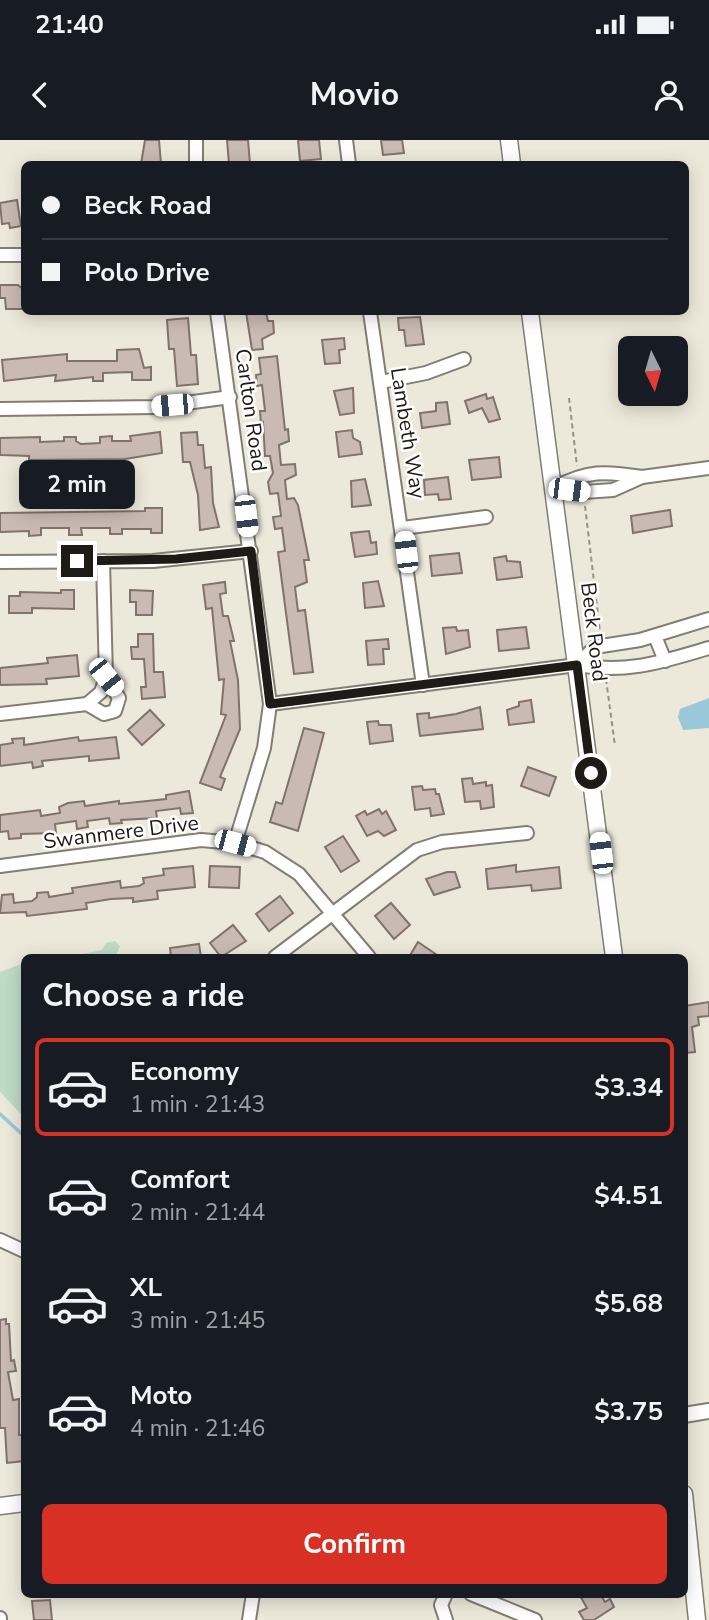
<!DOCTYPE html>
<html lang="en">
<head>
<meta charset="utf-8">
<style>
	body { margin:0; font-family:"Nunito Sans",sans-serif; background:#242831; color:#f1f3f6; height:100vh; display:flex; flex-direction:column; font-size:26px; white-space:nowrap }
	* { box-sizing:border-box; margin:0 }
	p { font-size:23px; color:#9ea1a6 }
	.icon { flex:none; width:38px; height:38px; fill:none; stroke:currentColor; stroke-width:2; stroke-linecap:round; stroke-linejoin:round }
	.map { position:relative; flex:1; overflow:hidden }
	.sheet { position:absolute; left:21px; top:814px; width:667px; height:644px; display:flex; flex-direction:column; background:#171b24; border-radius:10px; box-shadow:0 4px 18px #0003 }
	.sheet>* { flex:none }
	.guide { position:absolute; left:21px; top:21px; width:668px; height:154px; border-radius:10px; box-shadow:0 4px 18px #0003; display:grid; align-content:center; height:154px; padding:0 21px; background:#171b24 }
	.needle { width:46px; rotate:175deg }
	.fabs { position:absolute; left:618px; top:196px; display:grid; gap:14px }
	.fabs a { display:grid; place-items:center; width:70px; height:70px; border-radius:10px; background:#171b24; box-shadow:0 4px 18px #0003; font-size:35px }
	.end { position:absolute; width:32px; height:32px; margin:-16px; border:9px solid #1c1b16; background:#fff; box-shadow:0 0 0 4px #fff }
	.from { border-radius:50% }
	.bubble { position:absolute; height:49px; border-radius:10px; background:#171b24; box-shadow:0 4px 18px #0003; font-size:23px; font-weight:700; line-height:49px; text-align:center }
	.car { position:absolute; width:21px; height:42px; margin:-21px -10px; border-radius:9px; box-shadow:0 0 5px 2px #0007; background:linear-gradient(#fff 24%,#345 0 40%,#fff 0 76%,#345 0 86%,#fff 0) }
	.guide b { display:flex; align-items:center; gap:24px; height:66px; font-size:26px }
	.guide b+b { border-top:2px solid #363941 }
	.guide i { width:18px; height:18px; background:#f1f3f6 }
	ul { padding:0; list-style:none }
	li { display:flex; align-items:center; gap:21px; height:98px; margin:0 14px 10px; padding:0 7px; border:4px solid transparent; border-radius:10px }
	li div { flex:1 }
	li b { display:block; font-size:26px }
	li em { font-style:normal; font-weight:700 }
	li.selected { border-color:#d93025 }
	li>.icon { width:63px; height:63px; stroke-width:1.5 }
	h2 { padding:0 21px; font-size:32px; line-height:84px }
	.button { display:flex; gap:14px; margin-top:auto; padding:14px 21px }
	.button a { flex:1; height:80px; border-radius:10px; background:#d93025; color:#fff; font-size:28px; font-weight:700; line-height:80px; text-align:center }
	.status { display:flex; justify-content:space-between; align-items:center; height:49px; padding:0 35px; background:#171b24; direction:ltr }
	.status svg { height:19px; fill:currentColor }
	header { display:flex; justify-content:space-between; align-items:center; height:91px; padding:0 21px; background:#171b24; font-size:32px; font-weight:700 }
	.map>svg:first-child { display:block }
	.green { fill:#bedbc6 }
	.water { fill:#99c8d9 }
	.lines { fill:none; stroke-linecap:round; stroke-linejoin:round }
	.stream { stroke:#99c8d9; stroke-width:3.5 }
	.building { fill:#cabab4; stroke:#81726d; stroke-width:2 }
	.minor-casing { stroke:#827e71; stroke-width:16 }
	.tertiary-casing { stroke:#827e71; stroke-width:18 }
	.secondary-casing { stroke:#827e71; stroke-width:19 }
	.path { stroke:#949186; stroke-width:2; stroke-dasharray:5 3.5; stroke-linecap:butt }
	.minor { stroke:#fff; stroke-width:12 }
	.tertiary { stroke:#fff; stroke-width:14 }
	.secondary { stroke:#fff; stroke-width:16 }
	.route { stroke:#1c1b16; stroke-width:9 }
	.labels { text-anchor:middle; stroke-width:5; stroke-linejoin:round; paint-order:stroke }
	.street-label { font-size:21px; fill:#1c1b16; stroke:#fff }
</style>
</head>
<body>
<div class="status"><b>21:40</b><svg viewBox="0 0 49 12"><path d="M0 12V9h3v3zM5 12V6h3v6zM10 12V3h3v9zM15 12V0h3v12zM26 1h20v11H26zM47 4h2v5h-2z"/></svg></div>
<header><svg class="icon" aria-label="back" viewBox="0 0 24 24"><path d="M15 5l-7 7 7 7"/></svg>Movio<svg class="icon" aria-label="person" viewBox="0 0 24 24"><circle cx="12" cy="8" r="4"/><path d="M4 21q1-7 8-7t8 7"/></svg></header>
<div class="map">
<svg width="709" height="1480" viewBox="0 0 709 1480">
	<rect width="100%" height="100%" fill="#ede9da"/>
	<g class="green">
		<path d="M115,801L120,806L115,817H69L102,810L106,803Z"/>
		<path d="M24,823V977L0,952V832Z"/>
	</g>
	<path class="water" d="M709,558V588L683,590L678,577L680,569Z"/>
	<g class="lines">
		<path class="stream" d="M0,974L24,996"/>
	</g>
	<g class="building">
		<path d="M145,0H159L161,24H141Z"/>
		<path d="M227,0H248L250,24H229Z"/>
		<path d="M298,0H319L321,19L300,21Z"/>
		<path d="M381,0H402L404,13L383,15Z"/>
		<path d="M17,60L21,86L10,88L9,83L2,84L0,63Z"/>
		<path d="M0,145H18L24,150V169H6L5,158H0Z"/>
		<path d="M246,172H266L268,181H273L274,193L262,199L263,209L252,210Z"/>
		<path d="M420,177L424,204L406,206L404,190H399L398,178Z"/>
		<path d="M188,178L191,215H196L198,244L177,246L174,209H169L167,180Z"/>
		<path d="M344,198L345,209L339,210L340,223L325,224L322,200Z"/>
		<path d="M139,209L144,228L151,227V240H132V232L103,233V241H93V237L55,241L56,235L4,241L2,220L67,214V221H117V210Z"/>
		<path d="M277,216L285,290L288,289L289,301L279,305L281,325L295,324L296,335L285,340L287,359L294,358L298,365L309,420H304L307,442L295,447L298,471L305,470L313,532L294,534L278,412L285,411L282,388L275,389L273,377L281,376L278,353L270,354L268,342L273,333L270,316H265L263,282L261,283L260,271H265L262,245L257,246L256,235L261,234L259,218Z"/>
		<path d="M353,248L354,273L340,275L334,251Z"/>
		<path d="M486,254L487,259L493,257L500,279L489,282L482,268L469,273L465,261Z"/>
		<path d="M447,262L450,284L422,288L420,273L436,271V263Z"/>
		<path d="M352,290L353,298L360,302L362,314L339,317L336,292Z"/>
		<path d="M160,292L162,313L125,319L29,320V316L0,315V298L40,297V302L64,301V297H76V301L81,304L100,303V297L112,296V301H131L130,296Z"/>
		<path d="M197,292L198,305H203L205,328L211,327L213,363L219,387L200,390L198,355L190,322H183L181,293Z"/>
		<path d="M499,317L501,337L472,340L469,320Z"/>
		<path d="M448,337L451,359L439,360L438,354L425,355L424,340Z"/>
		<path d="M365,339L371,365L352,367L351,341Z"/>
		<path d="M145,368H162V393H151V389H122V394H110V388H81L82,395H69V388H41V395L29,396V391L0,392V373L145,371Z"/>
		<path d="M670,370L672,386L633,393L631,376Z"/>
		<path d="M369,391L371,403L376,402L377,414L355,417L351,393Z"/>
		<path d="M459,413L462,433L432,436L430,416Z"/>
		<path d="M506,416L507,421L520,422L522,437L497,440L494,418Z"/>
		<path d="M378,441L384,466L365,468L363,443Z"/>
		<path d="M225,442L226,453L220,454L223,476H228L234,501H230L238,540L240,589L220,637L225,639L221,650L200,643L226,575L221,574L224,539L219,540L212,468L206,469L203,445Z"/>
		<path d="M61,450H74V469L32,468V473H9V456H20V452L61,453Z"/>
		<path d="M130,450L153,451L152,475H136V462H130Z"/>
		<path d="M456,487L457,491L468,490L470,507L446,514L443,488Z"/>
		<path d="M526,487L529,508L499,511L497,490Z"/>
		<path d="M138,494H153L154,532H163L165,557L142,559L141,547H146L144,519H132L131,507H138Z"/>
		<path d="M388,499L389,509H383L384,524L368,525L366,501Z"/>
		<path d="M77,515L79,536L46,539L47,544L0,545V528L48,523L47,518Z"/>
		<path d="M531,560L534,582L509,585L507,570L519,566V562Z"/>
		<path d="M480,567L483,589L420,596L417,574L429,573V578L456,574Z"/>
		<path d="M150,570L164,585L142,605L128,590Z"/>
		<path d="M378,581L379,585H391L393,601L370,604L367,582Z"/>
		<path d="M304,588L324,593L298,691L270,682L276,662L282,664Z"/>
		<path d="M78,597L79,601L116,597L119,618L89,621V616L42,621L43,626L33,628L32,622L0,626V605L13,603L12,599L24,598V605Z"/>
		<path d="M528,627L556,637L549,656L521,646Z"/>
		<path d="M472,638L473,644L486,642V646L492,645L494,667L481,669L480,661L465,662L462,639Z"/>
		<path d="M422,646L423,650L435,649L436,654H439L444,674L431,676L430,668L415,670L412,647Z"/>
		<path d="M189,651L193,673L181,674L180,668L156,671L157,678L121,680L122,683L110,684L109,678L87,681L88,687L77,689L76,681L55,684L56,693L21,694V698L9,699L8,691L0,692V675L40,670L41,676L60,673L59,667L68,663L84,661L85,666L119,661V664L166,659V655Z"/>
		<path d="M379,669L382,674L386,671L396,690L384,696L378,691L367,696L356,676L365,671L367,675Z"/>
		<path d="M343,696L359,721L341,732L325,707Z"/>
		<path d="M516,725V732L559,727L561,748L532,751L531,745L488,749L486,729Z"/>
		<path d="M193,726L195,747L157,751L158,759L133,762V758L111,759L86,763L87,769L27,776L26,772L0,773L2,755L13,754L14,763L32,761L37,757V753L48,752L49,757L73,753L72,748L120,741L121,748L139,746L144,743L143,738L164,735L163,729Z"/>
		<path d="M210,726L240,727L239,748L209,747Z"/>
		<path d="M447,732H455L460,747L434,755L426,739Z"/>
		<path d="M280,756L293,773L269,791L256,774Z"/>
		<path d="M391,763L410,785L394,799L375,776Z"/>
		<path d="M233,785L246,801L221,817L210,803Z"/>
		<path d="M418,802L440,817H409Z"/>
		<path d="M199,804L201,817H171L170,808Z"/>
		<path d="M709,862V876L698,877L699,885L692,887L695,912L684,913V866Z"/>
		<path d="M6,1179V1184H9L11,1221L14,1220L16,1231L8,1232L13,1260L19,1259V1295H22L24,1304V1321L7,1323L5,1288H0V1180Z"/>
		<path d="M579,1454H600L605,1462L610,1459L614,1467L594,1480H584L579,1472L587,1468Z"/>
		<path d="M50,1460L52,1480H34L32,1461Z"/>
	</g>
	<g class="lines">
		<g class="minor-casing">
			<g id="minor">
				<path d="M196,0V24"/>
				<path d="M346,0L349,24"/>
				<path d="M0,115H24"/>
				<path d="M217,172L270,564L264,608L235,703"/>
				<path d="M370,172L423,545"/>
				<path d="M381,242L426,233L464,219"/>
				<path d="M0,269L157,267L230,257"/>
				<path d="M554,348L584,352L613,350L642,337L709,328"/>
				<path d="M554,348C587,330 605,331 642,337"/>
				<path d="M403,388L486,377"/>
				<path d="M0,422L153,421L251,411"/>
				<path d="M655,496L665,521"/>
				<path d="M577,525L595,507L640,500L709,479"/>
				<path d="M87,564L101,552L106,537"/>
				<path d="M270,564L577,525C627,534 661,522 709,508"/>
				<path d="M0,574L87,564L104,574L115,571L119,558L106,537L103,421"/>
				<path d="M0,726L201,700L235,703L265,712L299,734L369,817"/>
				<path d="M275,817L417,710L442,702L527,693"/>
				<path d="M0,1100L24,1111"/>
				<path d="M446,1454L441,1465L446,1480"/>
				<path d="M471,1454L535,1480"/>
				<path d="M0,1478V1480"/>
				<path d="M249,1480L253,1454"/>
			</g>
		</g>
		<g class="tertiary-casing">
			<path id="tertiary" d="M684,1275L709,1271"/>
		</g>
		<g class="secondary-casing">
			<g id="secondary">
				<path d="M509,0L512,24"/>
				<path d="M530,172L614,817"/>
				<path d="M684,1354L697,1480"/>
				<path d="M0,1366L24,1363"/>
			</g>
		</g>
		<g class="path">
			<path d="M569,258L577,326"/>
			<path d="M585,366L600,492"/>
			<path d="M606,539L615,606"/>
		</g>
		<use href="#minor" class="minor"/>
		<use href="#tertiary" class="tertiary"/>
		<use href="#secondary" class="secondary"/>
	</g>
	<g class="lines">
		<path class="route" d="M77,421L176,419L251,411L270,564L577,525L591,633"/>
	</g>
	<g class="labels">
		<g class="street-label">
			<text transform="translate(251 270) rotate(82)" y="7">Carlton Road</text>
			<text transform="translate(408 293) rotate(81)" y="7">Lambeth Way</text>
			<text transform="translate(594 492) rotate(83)" y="7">Beck Road</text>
			<text transform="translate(121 692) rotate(-7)" y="7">Swanmere Drive</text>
		</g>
	</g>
</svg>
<div class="fabs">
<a><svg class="needle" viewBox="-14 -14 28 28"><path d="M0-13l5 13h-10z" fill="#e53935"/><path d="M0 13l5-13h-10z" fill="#9ea1a6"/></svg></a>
</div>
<i class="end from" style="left:591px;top:633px"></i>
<i class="end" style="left:77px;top:421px"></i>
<div class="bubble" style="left:19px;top:320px;width:116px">2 min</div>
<i class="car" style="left:172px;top:265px;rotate:265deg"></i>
<i class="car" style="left:569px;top:350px;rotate:97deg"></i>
<i class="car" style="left:246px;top:376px;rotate:173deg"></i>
<i class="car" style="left:406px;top:412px;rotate:353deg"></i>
<i class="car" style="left:106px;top:537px;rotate:141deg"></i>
<i class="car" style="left:235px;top:703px;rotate:105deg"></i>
<i class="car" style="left:601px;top:713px;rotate:353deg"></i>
<div class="guide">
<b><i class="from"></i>Beck Road</b>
<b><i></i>Polo Drive</b>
</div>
<section class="sheet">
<h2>Choose a ride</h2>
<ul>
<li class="selected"><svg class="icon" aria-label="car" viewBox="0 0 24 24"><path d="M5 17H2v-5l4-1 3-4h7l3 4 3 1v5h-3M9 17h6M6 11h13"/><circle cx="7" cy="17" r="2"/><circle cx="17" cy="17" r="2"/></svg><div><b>Economy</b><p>1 min · 21:43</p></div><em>$3.34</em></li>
<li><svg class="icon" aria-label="car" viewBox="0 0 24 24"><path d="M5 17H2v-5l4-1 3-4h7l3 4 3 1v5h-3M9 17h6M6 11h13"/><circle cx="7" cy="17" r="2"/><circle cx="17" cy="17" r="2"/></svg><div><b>Comfort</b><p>2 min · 21:44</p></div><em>$4.51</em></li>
<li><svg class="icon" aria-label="car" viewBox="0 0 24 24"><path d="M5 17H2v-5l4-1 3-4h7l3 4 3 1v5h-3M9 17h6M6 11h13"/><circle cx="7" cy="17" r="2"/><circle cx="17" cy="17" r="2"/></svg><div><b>XL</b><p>3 min · 21:45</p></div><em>$5.68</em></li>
<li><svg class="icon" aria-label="car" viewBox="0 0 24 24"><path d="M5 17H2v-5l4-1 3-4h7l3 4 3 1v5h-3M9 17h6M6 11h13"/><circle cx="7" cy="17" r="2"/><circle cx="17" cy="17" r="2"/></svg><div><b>Moto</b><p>4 min · 21:46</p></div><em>$3.75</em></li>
</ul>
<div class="button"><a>Confirm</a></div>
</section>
</div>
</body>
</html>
